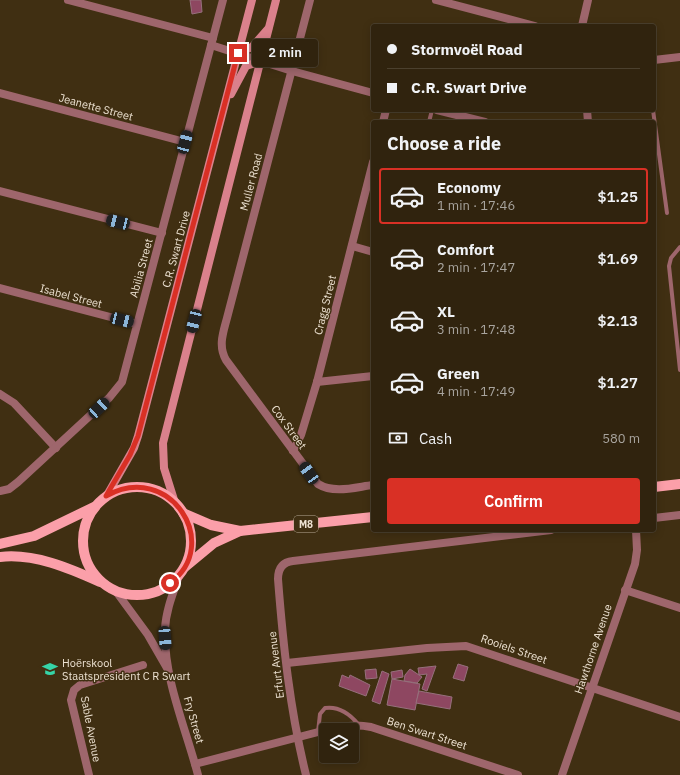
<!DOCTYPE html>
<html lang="en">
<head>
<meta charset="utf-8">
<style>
	body { margin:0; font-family:"IBM Plex Sans",sans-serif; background:#382b17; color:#f1f3f6; height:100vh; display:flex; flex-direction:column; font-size:15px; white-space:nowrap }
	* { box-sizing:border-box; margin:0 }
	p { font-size:13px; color:#a8a49e }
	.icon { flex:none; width:22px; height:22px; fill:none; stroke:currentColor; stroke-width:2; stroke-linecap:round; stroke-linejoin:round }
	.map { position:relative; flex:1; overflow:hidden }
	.sheet { position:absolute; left:371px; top:120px; width:285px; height:412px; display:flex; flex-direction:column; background:#30230e; border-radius:4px; box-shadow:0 2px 10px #0003,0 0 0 1px #4b402e }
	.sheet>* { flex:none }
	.guide { position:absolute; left:371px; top:24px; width:285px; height:88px; border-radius:4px; box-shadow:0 2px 10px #0003,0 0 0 1px #4b402e; display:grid; align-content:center; height:88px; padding:0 16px; background:#30230e }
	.controls { position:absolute; left:319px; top:723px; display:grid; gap:8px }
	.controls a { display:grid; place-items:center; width:40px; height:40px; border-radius:4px; background:#30230e; box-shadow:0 2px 10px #0003,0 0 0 1px #4b402e; font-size:20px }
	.end { position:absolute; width:18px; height:18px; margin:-9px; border:5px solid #d93025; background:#fff; box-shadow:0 0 0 2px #fff }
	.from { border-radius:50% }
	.bubble { position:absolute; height:28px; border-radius:4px; background:#30230e; box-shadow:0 2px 10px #0003,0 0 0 1px #4b402e; font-size:13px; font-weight:600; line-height:28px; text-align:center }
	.car { position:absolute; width:12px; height:24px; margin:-12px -6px; border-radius:5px; box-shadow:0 0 3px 1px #0007; background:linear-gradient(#222 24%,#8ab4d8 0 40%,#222 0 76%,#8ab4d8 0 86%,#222 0) }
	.guide b { display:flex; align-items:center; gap:14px; height:38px; font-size:15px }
	.guide b+b { border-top:1px solid #4b402e }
	.guide i { width:10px; height:10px; background:#f1f3f6 }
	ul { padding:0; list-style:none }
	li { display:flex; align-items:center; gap:12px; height:56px; margin:0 8px 6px; padding:0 8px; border:2px solid transparent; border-radius:4px }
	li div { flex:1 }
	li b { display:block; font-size:15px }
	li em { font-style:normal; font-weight:600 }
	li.selected { border-color:#d93025 }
	li>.icon { width:36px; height:36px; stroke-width:1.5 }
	h2 { padding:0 16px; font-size:18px; line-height:48px }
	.pay { display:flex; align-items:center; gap:10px; height:44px; padding:0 16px; font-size:15px }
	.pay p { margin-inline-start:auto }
	.cta { display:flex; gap:8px; margin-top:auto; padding:8px 16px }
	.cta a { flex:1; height:46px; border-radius:4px; background:#d93025; color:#fff; font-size:16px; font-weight:600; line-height:46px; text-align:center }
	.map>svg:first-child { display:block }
	.building { fill:#8e4761; stroke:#96707c }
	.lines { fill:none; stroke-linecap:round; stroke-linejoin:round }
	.service { stroke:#9e666c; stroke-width:4 }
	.minor { stroke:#9e666c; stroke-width:8 }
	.secondary { stroke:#da818c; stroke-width:8 }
	.primary { stroke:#fb9fa9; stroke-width:10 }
	.route { stroke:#d93025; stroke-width:5 }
	.labels { text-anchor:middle; stroke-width:3; stroke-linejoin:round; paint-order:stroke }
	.shield { fill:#402f12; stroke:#b9ac98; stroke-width:1 }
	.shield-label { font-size:10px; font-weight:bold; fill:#ede2d2 }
	.street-label { font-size:11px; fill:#ede2d2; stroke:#402f12 }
	.poi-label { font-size:11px; fill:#ede2d2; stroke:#402f12; text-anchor:start }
</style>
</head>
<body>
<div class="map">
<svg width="680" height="775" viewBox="0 0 680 775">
	<rect width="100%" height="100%" fill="#402f12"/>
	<g class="building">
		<path d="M190,0H201L202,12L192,14Z"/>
		<path d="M458,664L468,667L464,681L453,678Z"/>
		<path d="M436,666L427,691L422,689L427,674L419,675L418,668Z"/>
		<path d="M376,669L377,678L366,679L365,670Z"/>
		<path d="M410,669L422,677L417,683L404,681L405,675Z"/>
		<path d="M402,670L403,677L392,679L391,672Z"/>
		<path d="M382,671L389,674L380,704L372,701Z"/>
		<path d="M342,675L349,678L350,675L370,685L366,696L339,686Z"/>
		<path d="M392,679L420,684L415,710L387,705Z"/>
		<path d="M419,691L452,697L450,709L416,703Z"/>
	</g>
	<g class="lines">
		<g class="service">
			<path d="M653,110L667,213"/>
			<path d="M429,122L432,110"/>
			<path d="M680,247L671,258L669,266L680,370"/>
			<path d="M318,732L320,714L325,708C339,706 349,713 358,724"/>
		</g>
		<g class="minor">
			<path d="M68,0L213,38"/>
			<path d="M310,0L227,318C223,333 218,346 226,360L318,484C334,494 356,487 373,485"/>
			<path d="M436,0L535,26"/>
			<path d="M582,26L588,0"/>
			<path d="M211,45L292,71L373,93"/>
			<path d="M654,60L680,57"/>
			<path d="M0,93L185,142"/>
			<path d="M437,110L485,122"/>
			<path d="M587,110L588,122"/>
			<path d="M383,122L386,110"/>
			<path d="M0,191L162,233"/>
			<path d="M352,246L373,252"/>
			<path d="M0,288L137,324"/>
			<path d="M317,382L373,376"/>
			<path d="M0,394L14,403L56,448"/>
			<path d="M293,451L301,435L317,382L373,162"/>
			<path d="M0,491L9,489L18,482L109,398L122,382L223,0"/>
			<path d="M654,518L680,515"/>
			<path d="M180,573C174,591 166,609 165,629C163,677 186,729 198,775"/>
			<path d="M115,590L148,635L167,668"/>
			<path d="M625,590L680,608"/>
			<path d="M287,663L427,648L466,646L680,717"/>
			<path d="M328,730C343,726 355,724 371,727L518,775"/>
			<path d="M195,764L326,730"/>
			<path d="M89,775L71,700L74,690L80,685L143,665"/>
			<path d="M306,775C290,711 283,644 278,579C278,568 283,562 293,561L551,530"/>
			<path d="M562,775L635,564L637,550L636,530"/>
		</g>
		<g class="secondary">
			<path d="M238,53L252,47L268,29"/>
			<path d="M231,94L246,66L261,61"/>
			<path d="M106,497L134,448L138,436L252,0"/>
			<path d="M175,503L164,468L163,443L276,0"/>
		</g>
		<g class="primary">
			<path d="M654,487L680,484"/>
			<circle cx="137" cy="541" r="54"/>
			<path d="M183,513L211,525L240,531L373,517"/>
			<path d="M0,544L34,536L94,507"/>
			<path d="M0,557C34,553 69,568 100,582"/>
			<path d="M185,567L214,543L240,531"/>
		</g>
	</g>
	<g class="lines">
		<path class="route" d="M170,583C223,545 170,460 106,496L130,455L138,436L238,53"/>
	</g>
	<defs>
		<g id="school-bare" transform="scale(1.2)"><path d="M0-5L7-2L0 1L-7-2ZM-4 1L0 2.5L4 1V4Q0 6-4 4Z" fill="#36d4a7" stroke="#402f12" stroke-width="2.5" paint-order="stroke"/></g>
	</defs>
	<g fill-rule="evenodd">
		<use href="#school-bare" x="50" y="669"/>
	</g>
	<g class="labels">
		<rect class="shield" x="294" y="516" width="24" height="16" rx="3"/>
		<g class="shield-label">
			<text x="306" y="528">M8</text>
		</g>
		<g class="street-label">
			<text transform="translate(96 107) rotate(15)" y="4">Jeanette Street</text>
			<text transform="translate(251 182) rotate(-75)" y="4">Muller Road</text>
			<text transform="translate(176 249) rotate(-75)" y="4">C.R. Swart Drive</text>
			<text transform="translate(141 268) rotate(-75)" y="4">Abilia Street</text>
			<text transform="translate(71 296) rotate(15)" y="4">Isabel Street</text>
			<text transform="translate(325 305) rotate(-76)" y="4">Cragg Street</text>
			<text transform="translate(289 427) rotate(54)" y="4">Cox Street</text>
			<text transform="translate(514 649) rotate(19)" y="4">Rooiels Street</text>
			<text transform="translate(593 649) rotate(-71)" y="4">Hawthorne Avenue</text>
			<text transform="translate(276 665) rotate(-97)" y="4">Erfurt Avenue</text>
			<text transform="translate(194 720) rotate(74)" y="4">Fry Street</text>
			<text transform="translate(91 729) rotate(79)" y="4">Sable Avenue</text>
			<text transform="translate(427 733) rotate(18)" y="4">Ben Swart Street</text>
		</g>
		<g class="poi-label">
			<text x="62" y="667">Hoërskool<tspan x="62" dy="13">Staatspresident C R Swart</tspan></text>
		</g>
	</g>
</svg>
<div class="controls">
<a><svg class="icon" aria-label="layers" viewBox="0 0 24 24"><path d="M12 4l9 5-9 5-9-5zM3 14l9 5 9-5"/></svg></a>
</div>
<i class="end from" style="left:170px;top:583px"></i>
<i class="end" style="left:238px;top:53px"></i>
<div class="bubble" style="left:252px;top:39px;width:66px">2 min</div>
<i class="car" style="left:185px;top:142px;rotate:15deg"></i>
<i class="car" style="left:118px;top:222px;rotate:284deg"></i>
<i class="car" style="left:122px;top:320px;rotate:104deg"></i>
<i class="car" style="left:194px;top:321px;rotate:194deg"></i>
<i class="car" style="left:99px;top:408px;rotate:47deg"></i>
<i class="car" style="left:309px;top:473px;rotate:325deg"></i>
<i class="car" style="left:165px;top:638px;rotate:176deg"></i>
<div class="guide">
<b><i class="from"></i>Stormvoël Road</b>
<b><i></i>C.R. Swart Drive</b>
</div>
<section class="sheet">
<h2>Choose a ride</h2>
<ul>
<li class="selected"><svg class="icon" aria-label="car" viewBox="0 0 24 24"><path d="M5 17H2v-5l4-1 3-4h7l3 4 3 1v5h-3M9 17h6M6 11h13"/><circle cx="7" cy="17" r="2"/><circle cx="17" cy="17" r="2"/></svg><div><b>Economy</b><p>1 min · 17:46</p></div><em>$1.25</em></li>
<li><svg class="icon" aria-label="car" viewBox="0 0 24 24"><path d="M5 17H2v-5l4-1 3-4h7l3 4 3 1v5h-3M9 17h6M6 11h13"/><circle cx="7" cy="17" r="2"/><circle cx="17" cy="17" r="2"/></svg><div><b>Comfort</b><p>2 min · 17:47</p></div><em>$1.69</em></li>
<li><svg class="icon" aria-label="car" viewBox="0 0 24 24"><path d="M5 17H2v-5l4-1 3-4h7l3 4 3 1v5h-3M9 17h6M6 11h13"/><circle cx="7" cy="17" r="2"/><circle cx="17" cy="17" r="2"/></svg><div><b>XL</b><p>3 min · 17:48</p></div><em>$2.13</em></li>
<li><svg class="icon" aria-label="car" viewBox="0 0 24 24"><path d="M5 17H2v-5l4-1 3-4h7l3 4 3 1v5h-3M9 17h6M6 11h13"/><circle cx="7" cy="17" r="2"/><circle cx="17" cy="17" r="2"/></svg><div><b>Green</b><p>4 min · 17:49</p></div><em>$1.27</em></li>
</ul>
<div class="pay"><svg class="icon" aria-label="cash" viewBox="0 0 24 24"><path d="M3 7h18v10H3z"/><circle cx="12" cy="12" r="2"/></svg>Cash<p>580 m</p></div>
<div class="cta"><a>Confirm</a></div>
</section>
</div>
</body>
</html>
